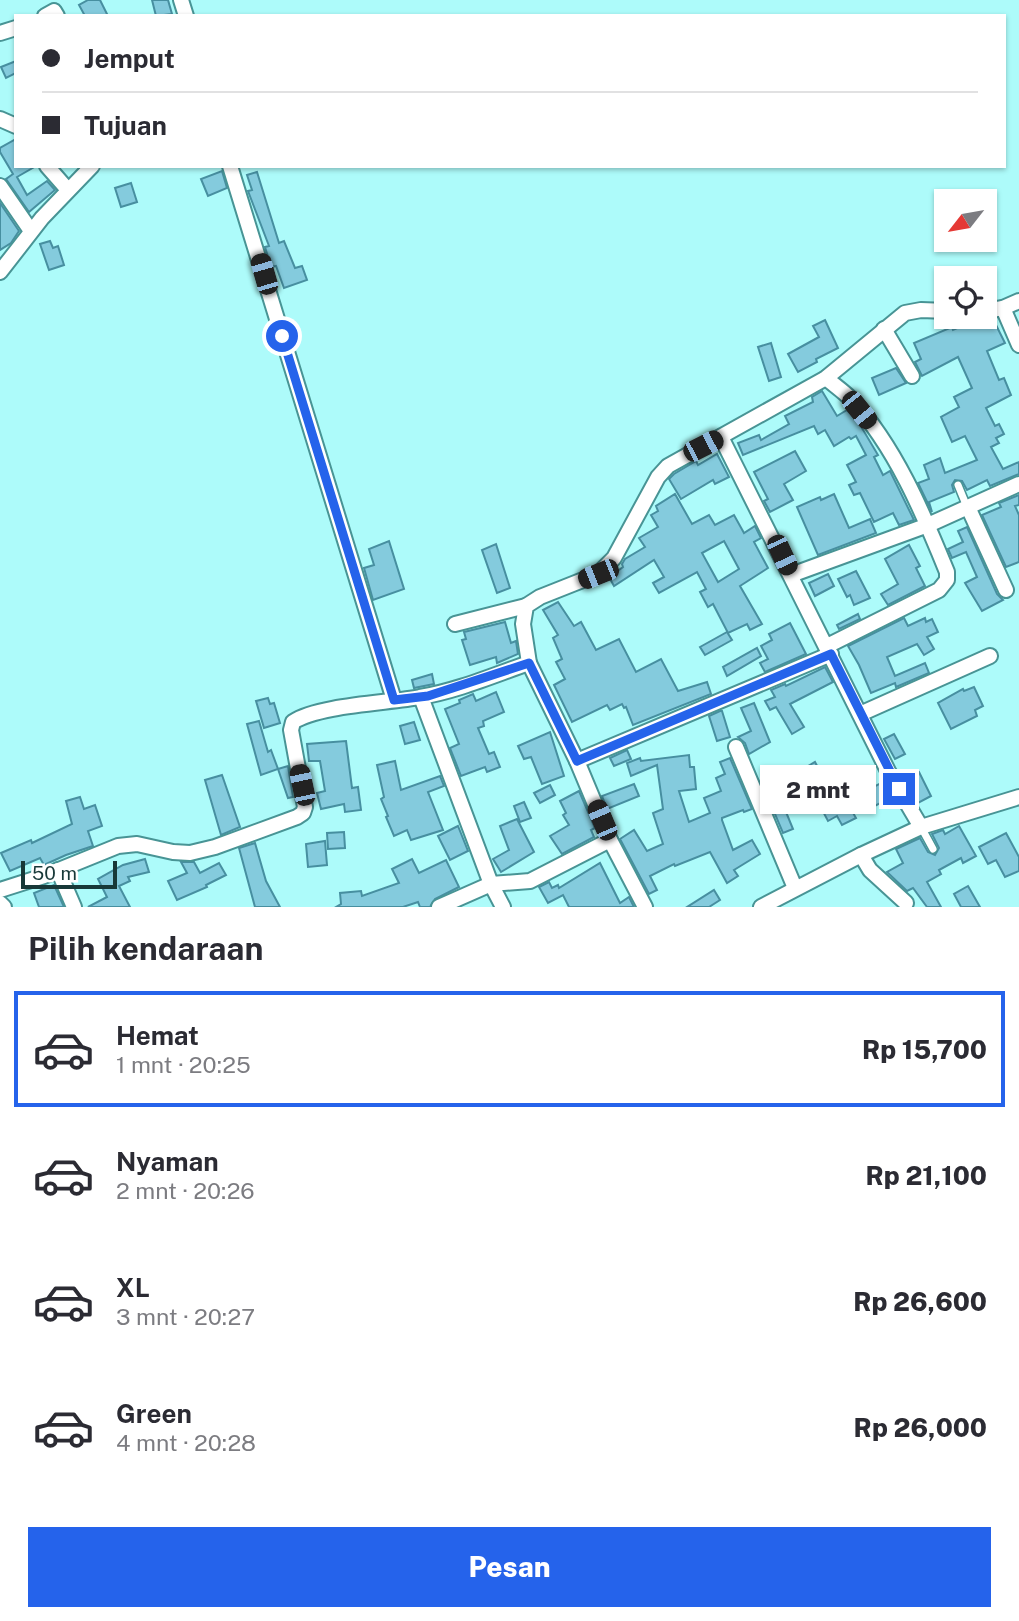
<!DOCTYPE html>
<html lang="id">
<head>
<meta charset="utf-8">
<style>
	body { margin:0; font-family:"Public Sans",sans-serif; background:#f7f7f7; color:#2b2b33; height:100vh; display:flex; flex-direction:column; font-size:26px; white-space:nowrap }
	* { box-sizing:border-box; margin:0 }
	p { font-size:23px; color:#7c7c81 }
	.icon { flex:none; width:38px; height:38px; fill:none; stroke:currentColor; stroke-width:2; stroke-linecap:round; stroke-linejoin:round }
	.map { position:relative; height:907px; overflow:hidden }
	.panel { display:flex; flex-direction:column; background:#fff; flex:1 }
	.panel>* { flex:none }
	.hud { position:absolute; left:14px; top:14px; width:992px; height:154px; border-radius:0px; box-shadow:0 2px 5px #0004; display:grid; align-content:center; height:154px; padding:0 28px; background:#fff }
	.needle { width:46px; rotate:239deg }
	.fabs { position:absolute; left:934px; top:189px; display:grid; gap:14px }
	.fabs a { display:grid; place-items:center; width:63px; height:63px; border-radius:0px; background:#fff; box-shadow:0 2px 5px #0004; font-size:35px }
	.scale { position:absolute; left:21px; bottom:18px; width:96px; box-sizing:border-box; padding-left:7px; border:4px solid #183838; border-top:0; font-size:19px; line-height:24px; white-space:nowrap; color:#183838; -webkit-text-stroke:5px #fff; paint-order:stroke }
	.end { position:absolute; width:32px; height:32px; margin:-16px; border:9px solid #2563eb; background:#fff; box-shadow:0 0 0 4px #fff }
	.from { border-radius:50% }
	.bubble { position:absolute; height:49px; border-radius:0px; background:#fff; box-shadow:0 2px 5px #0004; font-size:23px; font-weight:800; line-height:49px; text-align:center }
	.car { position:absolute; width:21px; height:42px; margin:-21px -10px; border-radius:9px; box-shadow:0 0 5px 2px #0007; background:linear-gradient(#222 24%,#8ab4d8 0 40%,#222 0 76%,#8ab4d8 0 86%,#222 0) }
	.hud b { display:flex; align-items:center; gap:24px; height:66px; font-size:26px }
	.hud b+b { border-top:2px solid #e1e1e2 }
	.hud i { width:18px; height:18px; background:#2b2b33 }
	ul { padding:0; list-style:none }
	li { display:flex; align-items:center; gap:21px; height:116px; margin:0 14px 10px; padding:0 14px; border:4px solid transparent; border-radius:0px }
	li div { flex:1 }
	li b { display:block; font-size:26px }
	li em { font-style:normal; font-weight:800 }
	li.active { border-color:#2563eb }
	li>.icon { width:63px; height:63px; stroke-width:1.5 }
	h2 { padding:0 28px; font-size:32px; line-height:84px }
	.button { display:flex; gap:14px; margin-top:auto; padding:14px 28px }
	.button a { flex:1; height:80px; border-radius:0px; background:#2563eb; color:#fff; font-size:28px; font-weight:800; line-height:80px; text-align:center }
	.map>svg:first-child { display:block }
	.building { fill:#84cbdd; stroke:#478fa0; stroke-width:2; fill-rule:evenodd }
	.lines { fill:none; stroke-linecap:round; stroke-linejoin:round }
	.lane-casing { stroke:#489495; stroke-width:10 }
	.street-casing { stroke:#489495; stroke-width:18 }
	.lane { stroke:#fff; stroke-width:7 }
	.street { stroke:#fff; stroke-width:14 }
	.route { stroke:#2563eb; stroke-width:9 }
</style>
</head>
<body>
<div class="map">
<svg width="1019" height="907" viewBox="0 0 1019 907">
	<rect width="100%" height="100%" fill="#adfbfa"/>
	<g class="building">
		<path d="M88,0H100L108,16H85L79,5Z"/>
		<path d="M152,0H168L172,14L156,16Z"/>
		<path d="M16,61V73L6,78L1,67Z"/>
		<path d="M16,139V166H36L17,177L27,195L47,181L55,190L29,212L6,179L13,174L0,152V148Z"/>
		<path d="M222,171L227,188L208,196L201,179Z"/>
		<path d="M257,172L279,243L284,241L295,268L302,266L307,280L284,288L276,266L271,267L265,247L269,246L248,191L252,190L247,175Z"/>
		<path d="M131,183L137,202L121,207L115,188Z"/>
		<path d="M0,203L19,231L11,243L0,250Z"/>
		<path d="M50,241L53,248L58,246L64,265L49,270L40,244Z"/>
		<path d="M993,319L1005,343L987,351L999,380L1004,378L1011,395L986,408L995,426L999,424L1004,434L996,438L999,443L991,447L1003,469L1019,462V474L990,486L987,480L967,490L962,481L955,480L952,485L954,492L929,502L932,512L918,483L929,479L924,465L940,458L945,473L977,460L965,436L952,442L941,417L959,407L954,397L972,388L958,357L922,376L915,362L921,359L914,343L952,327L953,330L969,323L970,327L984,320Z"/>
		<path d="M825,320L838,348L816,359L817,362L798,372L788,354L819,337L813,326Z"/>
		<path d="M771,343L781,377L769,381L758,347Z"/>
		<path d="M896,368L906,383L879,395L872,378Z"/>
		<path d="M822,391L837,416L847,410L859,423L878,455L874,457L883,475L890,471L914,520L899,525L893,513L874,522L860,493L854,495L849,485L856,482L847,465L866,455L856,436L851,439L849,437L834,446L825,430L818,434L814,426L743,455L738,443L759,435L761,440L789,424L785,416L813,402L812,397Z"/>
		<path d="M795,451L806,471L784,484L793,500L770,512L764,501L768,499L754,472Z"/>
		<path d="M717,454L729,477L715,484L713,480L681,499L669,479L674,474L696,461L698,465Z"/>
		<path d="M675,494L692,524L709,515L715,525L734,515L744,533L755,526L761,538L754,542L768,568L740,586L762,624L750,630L747,624L728,633L713,604L708,607L700,592L706,589L697,572L659,593L653,583L664,577L654,560L614,586L609,577L623,567L622,564L625,559L645,547L639,538L658,527L651,515L658,511L656,506ZM724,541L739,569L718,582L702,553Z"/>
		<path d="M834,494L849,528L870,519L876,533L818,555L797,507L820,497L821,500Z"/>
		<path d="M1019,495V505L1015,506L1019,515V562L1006,567L982,515L1001,507L999,503Z"/>
		<path d="M967,527L997,594L1003,600L982,611L965,583L977,577L966,552L952,558L948,549L963,542L958,531Z"/>
		<path d="M389,541L404,589L373,600L364,568L374,565L369,549Z"/>
		<path d="M496,544L510,588L497,593L482,550Z"/>
		<path d="M909,545L920,566L916,568L925,586L888,605L881,594L898,584L885,559Z"/>
		<path d="M856,571L870,598L854,605L850,595L847,597L838,579Z"/>
		<path d="M828,574L834,586L815,596L809,583Z"/>
		<path d="M558,602L574,626L581,622L596,650L619,639L636,672L661,659L678,691L707,682L711,694L633,725L626,707L624,708L622,704L610,710L607,705L572,722L554,685L565,679L556,662L562,659L553,638L558,635L543,610Z"/>
		<path d="M858,614L860,619L839,629L837,625Z"/>
		<path d="M904,618L908,626L925,618L926,622L932,619L938,632L927,637L934,649L924,655L917,644L887,657L895,676L925,663L929,673L896,687L895,683L871,693L859,665L848,646Z"/>
		<path d="M505,622L511,643L516,641L518,654L497,663L496,657L470,665L462,640L466,639L464,632Z"/>
		<path d="M790,623L806,654L765,672L760,663L768,659L761,646L772,640L769,634Z"/>
		<path d="M727,632L732,640L705,655L700,647Z"/>
		<path d="M757,648L761,656L727,676L723,667Z"/>
		<path d="M825,667L833,682L790,704L804,727L792,734L776,707L770,710L765,701L775,697L771,690L785,684L786,686Z"/>
		<path d="M432,674L434,684L414,688L412,680Z"/>
		<path d="M974,687L983,706L975,710L977,716L951,729L938,703L963,689L964,691Z"/>
		<path d="M496,692L504,712L483,721L484,726L478,728L489,754L494,752L500,767L487,772L485,767L461,776L450,748L459,744L445,709L460,703L459,700L473,694L476,701Z"/>
		<path d="M268,698L270,704L274,703L280,723L264,728L256,701Z"/>
		<path d="M754,703L770,742L749,754L745,743L738,737L751,731L741,708Z"/>
		<path d="M720,711H722L730,737L717,741L709,716Z"/>
		<path d="M259,721L268,752L271,750L278,769L261,775L247,724Z"/>
		<path d="M414,722L420,740L405,744L400,726Z"/>
		<path d="M550,732L564,776L542,784L531,757L524,759L518,746Z"/>
		<path d="M894,734L905,754L895,759L884,739Z"/>
		<path d="M346,741L352,788L358,787L361,810L345,812L344,804L321,809L317,793L325,791L320,761H309L307,744Z"/>
		<path d="M627,750L631,759L614,766L610,758Z"/>
		<path d="M689,755L690,767H694L696,789L679,791L689,822L710,813L704,798L721,791L716,778L725,774L720,762L730,758L752,809L744,812L743,810L722,818V820L733,850L752,840L760,854L734,870L738,876L727,883L710,852L675,866L674,864L650,876L657,890L649,894L620,839L634,830L647,851L663,844L653,813L663,809L657,765L631,776L627,763L640,758L641,761Z"/>
		<path d="M395,761L401,790L440,776L444,786L428,792L443,830L411,840L407,830L394,836L386,817L388,816L381,799L384,797L377,765Z"/>
		<path d="M815,762L838,805L883,782L890,798L873,807L870,801L852,811L856,818L842,825L837,816L828,821L808,783L811,782L803,769Z"/>
		<path d="M288,766L293,797L288,798L278,769Z"/>
		<path d="M919,772L931,796L918,803L904,780Z"/>
		<path d="M222,775L240,827L221,835L205,780Z"/>
		<path d="M784,775L788,785L783,787L785,792L779,795L793,829L783,833L761,781L768,778L770,781Z"/>
		<path d="M634,784L639,796L607,809L602,796Z"/>
		<path d="M550,785L555,795L540,803L534,793Z"/>
		<path d="M579,791L595,828L591,830L594,837L562,854L550,836L569,825L563,815L566,813L560,801Z"/>
		<path d="M80,797L84,809L95,805L102,826L88,831L93,846L66,855L44,865L40,858L10,871L1,853L31,840L32,843L72,824L66,801Z"/>
		<path d="M524,802L531,818L520,822L514,806Z"/>
		<path d="M517,819L534,852L501,872L493,859L509,850L500,826Z"/>
		<path d="M458,826L468,851L450,860L438,836Z"/>
		<path d="M959,826L976,856L963,863L961,858L939,870L941,874L927,882L941,907H927L913,888L907,891L887,872L903,863L896,849L920,838L928,852L935,855L939,848L932,834L943,830L945,834Z"/>
		<path d="M344,832L345,848L328,849L327,833Z"/>
		<path d="M1006,833L1019,857V871L1005,877L996,860L988,864L979,847Z"/>
		<path d="M325,841L327,865L308,867L306,844Z"/>
		<path d="M255,843L266,881L280,907H255L239,848Z"/>
		<path d="M145,859L149,872L128,877L130,881L119,886L130,907H88L107,897L98,879L123,865Z"/>
		<path d="M412,859L419,873L446,860L459,887L435,899L430,907H420L418,902L403,907H336L341,904L340,893L361,891L362,896L399,883L392,869Z"/>
		<path d="M181,862H194L200,873L219,863L226,875L206,885L207,887L177,900L168,881L187,873Z"/>
		<path d="M600,863L620,903L629,897L634,907H569L563,895L548,903L539,887L549,882L552,888L558,885L559,888Z"/>
		<path d="M54,885L64,907H39L34,893Z"/>
		<path d="M968,886L980,907H961L954,894Z"/>
		<path d="M714,890L720,900L709,907H687Z"/>
	</g>
	<g class="lines">
		<g class="lane-casing">
			<g id="lane">
				<path d="M958,485L967,507"/>
				<path d="M921,827L933,849"/>
			</g>
		</g>
		<g class="street-casing">
			<g id="street">
				<path d="M181,0L186,16"/>
				<path d="M45,16L54,11L57,16"/>
				<path d="M0,33L16,28"/>
				<path d="M0,119L16,126"/>
				<path d="M47,166L68,190"/>
				<path d="M230,166L394,700"/>
				<path d="M0,186L31,231"/>
				<path d="M0,272L42,218L92,166"/>
				<path d="M1003,308L1019,345"/>
				<path d="M985,311L1003,308L1019,301"/>
				<path d="M884,329L912,376"/>
				<path d="M826,378C834,385 843,391 851,399C895,446 923,513 947,572V580L939,590L827,646"/>
				<path d="M721,437L888,771L921,827"/>
				<path d="M968,507L1006,590"/>
				<path d="M791,575L928,525L1019,484"/>
				<path d="M455,624L526,606"/>
				<path d="M529,663L577,761L831,654"/>
				<path d="M421,697L491,884L503,907"/>
				<path d="M860,714L990,656"/>
				<path d="M736,747L795,888"/>
				<path d="M577,761L610,840L645,907"/>
				<path d="M861,855L870,870L906,903"/>
				<path d="M58,870L74,907"/>
				<path d="M0,890L44,876L118,846L137,844L173,852L190,853L215,847L297,817L303,813L305,807L291,730L293,722C318,705 389,703 420,697C457,691 494,675 529,663L523,624L526,606L540,597L598,574L614,558L658,477L668,466L826,378L905,313L921,310L947,311"/>
				<path d="M0,903L4,907"/>
				<path d="M439,907L491,884L530,881L610,840"/>
				<path d="M761,907L861,855L921,827L1019,797"/>
			</g>
		</g>
		<use href="#lane" class="lane"/>
		<use href="#street" class="street"/>
	</g>
	<g class="lines">
		<path class="route" d="M282,336L394,700L428,696L529,663L577,761L831,654L899,789"/>
	</g>
</svg>
<div class="fabs">
<a><svg class="needle" viewBox="-14 -14 28 28"><path d="M0-13l5 13h-10z" fill="#e53935"/><path d="M0 13l5-13h-10z" fill="#7c7c81"/></svg></a>
<a><svg class="icon" aria-label="locate" viewBox="0 0 24 24"><circle cx="12" cy="12" r="6"/><path d="M12 2v4M12 18v4M2 12h4M18 12h4"/></svg></a>
</div>
<div class="scale">50 m</div>
<i class="end from" style="left:282px;top:336px"></i>
<i class="end" style="left:899px;top:789px"></i>
<div class="bubble" style="left:760px;top:765px;width:116px">2 mnt</div>
<i class="car" style="left:264px;top:274px;rotate:344deg"></i>
<i class="car" style="left:859px;top:410px;rotate:141deg"></i>
<i class="car" style="left:703px;top:446px;rotate:63deg"></i>
<i class="car" style="left:782px;top:555px;rotate:155deg"></i>
<i class="car" style="left:598px;top:574px;rotate:248deg"></i>
<i class="car" style="left:302px;top:785px;rotate:348deg"></i>
<i class="car" style="left:602px;top:820px;rotate:337deg"></i>
<div class="hud">
<b><i class="from"></i>Jemput</b>
<b><i></i>Tujuan</b>
</div>
</div>
<section class="panel">
<h2>Pilih kendaraan</h2>
<ul>
<li class="active"><svg class="icon" aria-label="car" viewBox="0 0 24 24"><path d="M5 17H2v-5l4-1 3-4h7l3 4 3 1v5h-3M9 17h6M6 11h13"/><circle cx="7" cy="17" r="2"/><circle cx="17" cy="17" r="2"/></svg><div><b>Hemat</b><p>1 mnt · 20:25</p></div><em>Rp 15,700</em></li>
<li><svg class="icon" aria-label="car" viewBox="0 0 24 24"><path d="M5 17H2v-5l4-1 3-4h7l3 4 3 1v5h-3M9 17h6M6 11h13"/><circle cx="7" cy="17" r="2"/><circle cx="17" cy="17" r="2"/></svg><div><b>Nyaman</b><p>2 mnt · 20:26</p></div><em>Rp 21,100</em></li>
<li><svg class="icon" aria-label="car" viewBox="0 0 24 24"><path d="M5 17H2v-5l4-1 3-4h7l3 4 3 1v5h-3M9 17h6M6 11h13"/><circle cx="7" cy="17" r="2"/><circle cx="17" cy="17" r="2"/></svg><div><b>XL</b><p>3 mnt · 20:27</p></div><em>Rp 26,600</em></li>
<li><svg class="icon" aria-label="car" viewBox="0 0 24 24"><path d="M5 17H2v-5l4-1 3-4h7l3 4 3 1v5h-3M9 17h6M6 11h13"/><circle cx="7" cy="17" r="2"/><circle cx="17" cy="17" r="2"/></svg><div><b>Green</b><p>4 mnt · 20:28</p></div><em>Rp 26,000</em></li>
</ul>
<div class="button"><a>Pesan</a></div>
</section>
</body>
</html>
